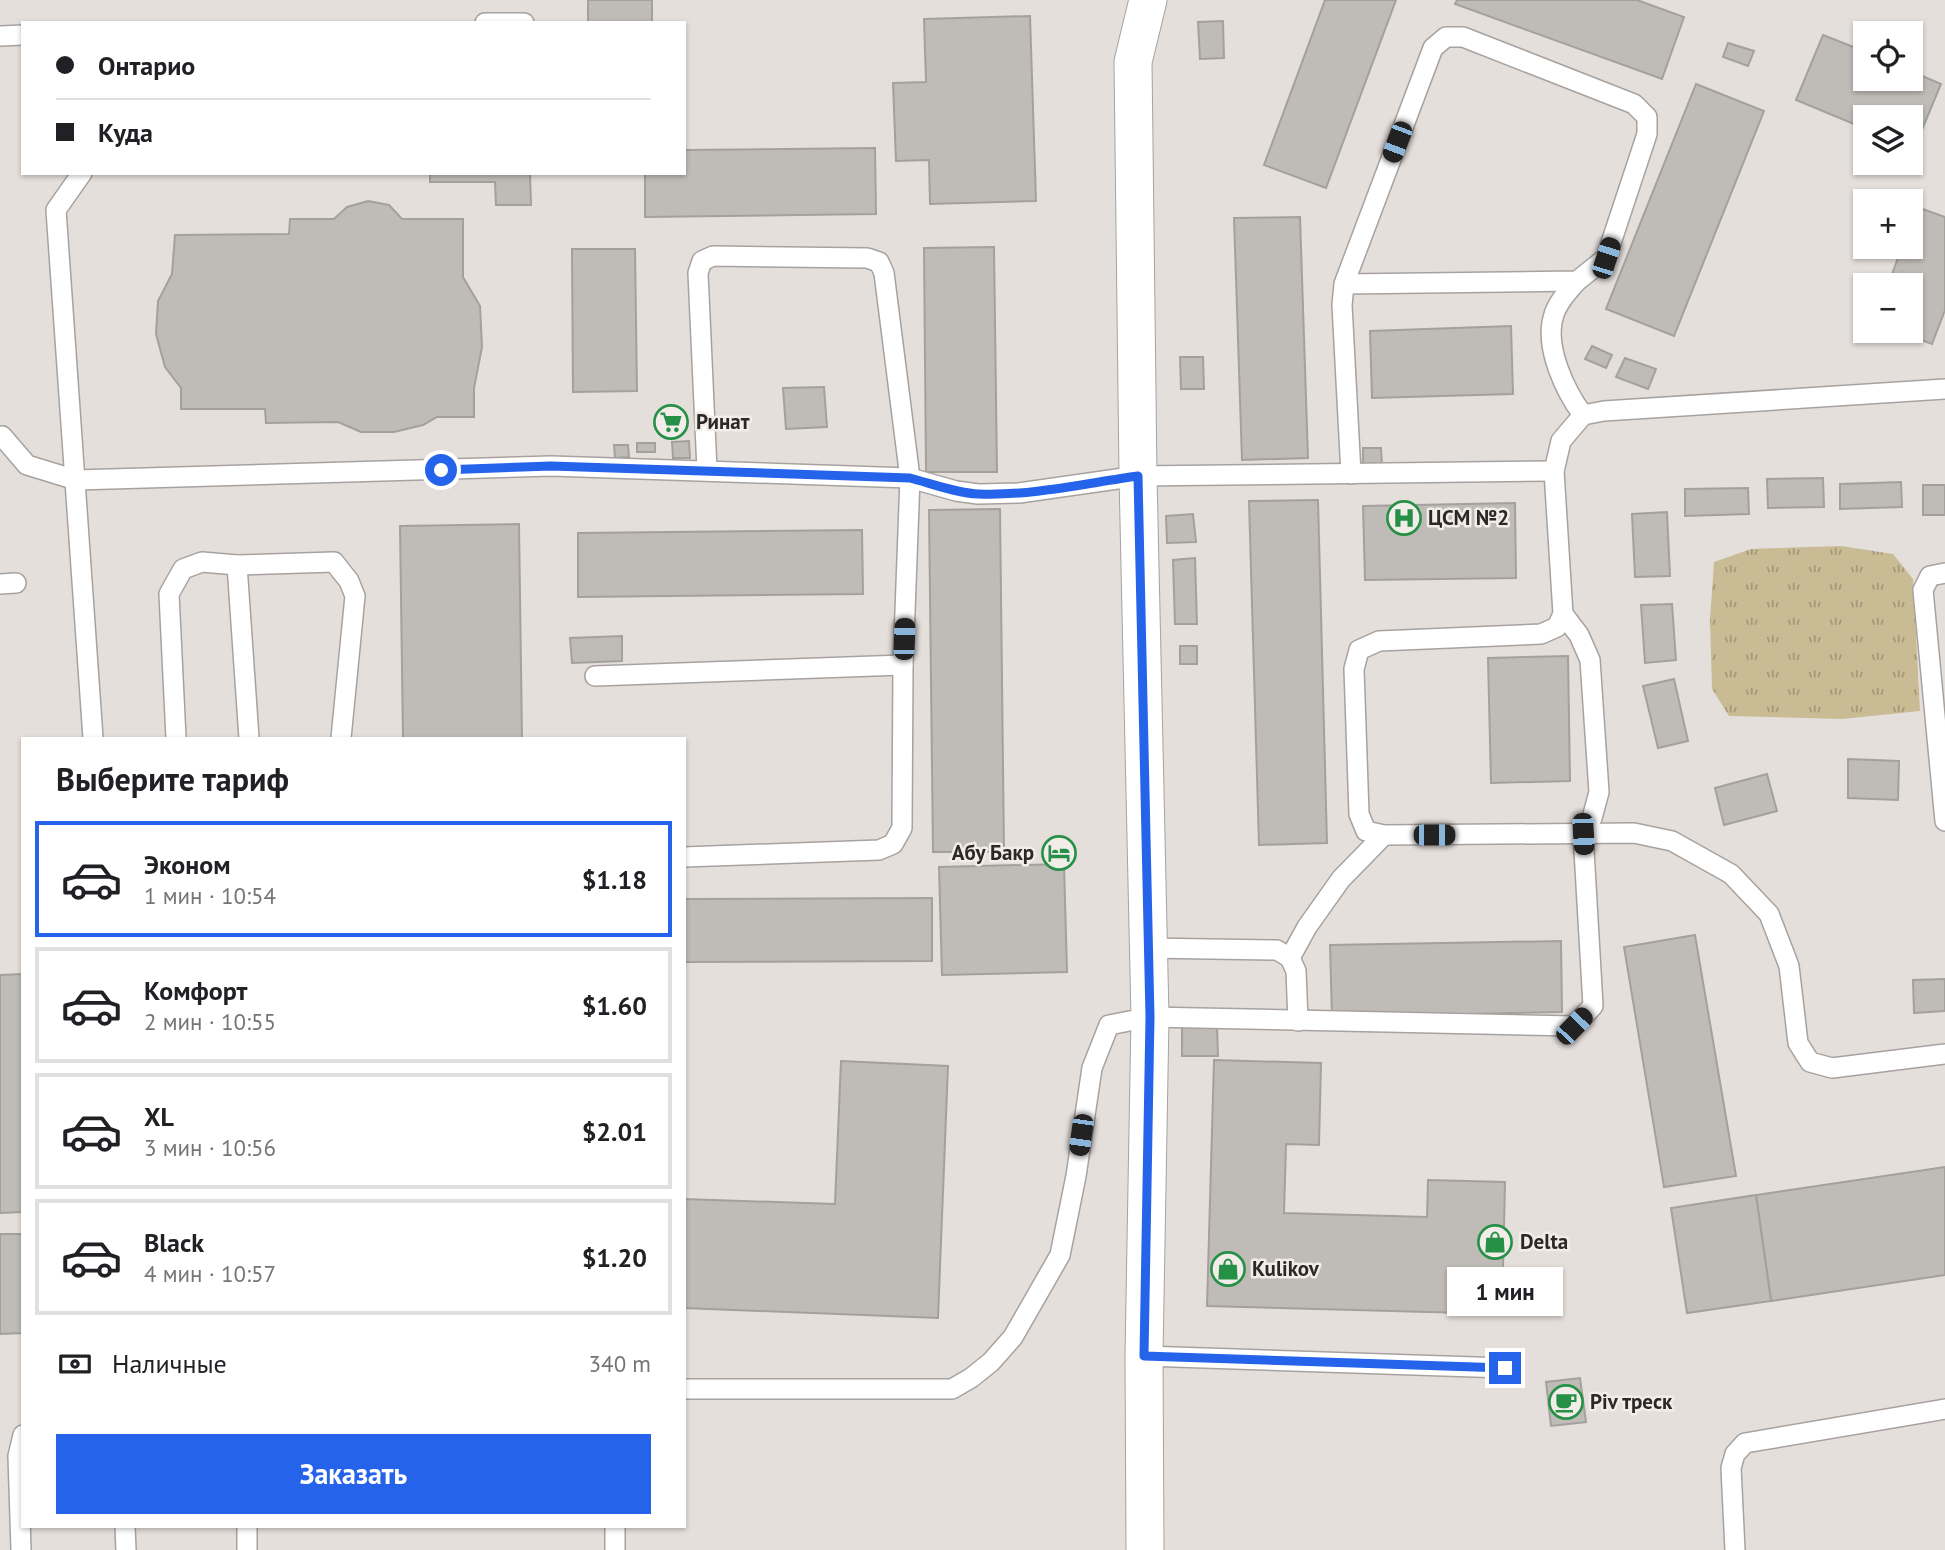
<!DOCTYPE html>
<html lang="ru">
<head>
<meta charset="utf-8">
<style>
	body { margin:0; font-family:"PT Sans",sans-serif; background:#f6f6f6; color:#202124; height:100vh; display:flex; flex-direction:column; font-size:26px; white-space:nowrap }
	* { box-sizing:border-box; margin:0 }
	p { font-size:23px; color:#757577 }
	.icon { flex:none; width:38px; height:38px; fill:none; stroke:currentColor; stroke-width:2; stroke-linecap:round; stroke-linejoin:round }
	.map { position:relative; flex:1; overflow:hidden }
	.details { position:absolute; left:21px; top:737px; width:665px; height:791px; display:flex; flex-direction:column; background:#fff; border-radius:0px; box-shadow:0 2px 5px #0004 }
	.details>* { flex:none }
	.top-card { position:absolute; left:21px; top:21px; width:665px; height:154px; border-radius:0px; box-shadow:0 2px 5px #0004; display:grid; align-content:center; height:154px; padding:0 35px; background:#fff }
	.buttons { position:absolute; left:1853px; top:21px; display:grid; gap:14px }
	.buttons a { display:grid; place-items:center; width:70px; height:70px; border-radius:0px; background:#fff; box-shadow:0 2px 5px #0004; font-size:35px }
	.end { position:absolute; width:32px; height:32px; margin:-16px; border:9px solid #2563eb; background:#fff; box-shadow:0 0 0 4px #fff }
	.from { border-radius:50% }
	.bubble { position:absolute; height:49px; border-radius:0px; background:#fff; box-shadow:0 2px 5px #0004; font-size:23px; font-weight:700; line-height:49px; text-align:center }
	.car { position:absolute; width:21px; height:42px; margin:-21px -10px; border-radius:9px; box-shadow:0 0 5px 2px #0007; background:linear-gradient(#222 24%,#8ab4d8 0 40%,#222 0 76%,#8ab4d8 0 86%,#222 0) }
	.top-card b { display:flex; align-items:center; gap:24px; height:66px; font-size:26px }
	.top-card b+b { border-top:2px solid #e0e0e0 }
	.top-card i { width:18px; height:18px; background:#202124 }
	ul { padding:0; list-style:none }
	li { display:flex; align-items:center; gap:21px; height:116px; margin:0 14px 10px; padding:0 21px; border:4px solid #e0e0e0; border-radius:0px }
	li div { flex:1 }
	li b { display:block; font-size:26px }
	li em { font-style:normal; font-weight:700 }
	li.on { border-color:#2563eb }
	li>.icon { width:63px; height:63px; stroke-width:1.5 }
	h2 { padding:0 35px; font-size:32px; line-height:84px }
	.pay { display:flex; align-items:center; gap:18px; height:77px; padding:0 35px; font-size:26px }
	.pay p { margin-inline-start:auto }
	.button { display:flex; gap:14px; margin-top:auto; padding:14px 35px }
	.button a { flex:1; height:80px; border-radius:0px; background:#2563eb; color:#fff; font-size:28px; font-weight:700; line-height:80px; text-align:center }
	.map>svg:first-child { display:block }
	.park { fill:url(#park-tufts) }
	.building { fill:#bfbbb7; stroke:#a4a09c; stroke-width:2 }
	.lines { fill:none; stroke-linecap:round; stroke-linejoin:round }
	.service-casing { stroke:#a7a29f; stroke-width:22 }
	.minor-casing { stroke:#a7a29f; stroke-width:39 }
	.service { stroke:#fff; stroke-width:19 }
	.minor { stroke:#fff; stroke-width:37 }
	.route { stroke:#2563eb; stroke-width:9 }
	.labels { text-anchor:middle; stroke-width:5; stroke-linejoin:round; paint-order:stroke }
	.poi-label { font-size:21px; font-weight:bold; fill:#2b2827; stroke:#f3ede9; text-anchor:start }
</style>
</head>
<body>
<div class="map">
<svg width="1945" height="1550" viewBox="0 0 1945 1550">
	<defs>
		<pattern id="park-tufts" width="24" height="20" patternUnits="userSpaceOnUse" patternTransform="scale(1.75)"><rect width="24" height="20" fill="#c9bb94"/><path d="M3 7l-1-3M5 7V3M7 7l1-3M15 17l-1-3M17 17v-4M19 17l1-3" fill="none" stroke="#a39879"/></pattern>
	</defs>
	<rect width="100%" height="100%" fill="#e5dfdc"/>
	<path class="park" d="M1841,546L1893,554L1913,579L1920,711L1842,719L1729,716L1712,689L1710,619L1714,562L1751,549Z"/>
	<g class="building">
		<rect x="588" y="0" width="64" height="23"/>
		<path d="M1325,0H1396L1326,188L1264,165Z"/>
		<path d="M1457,0H1637L1684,17L1662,79L1455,4Z"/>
		<path d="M1030,16L1036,201L930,204L929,160L896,161L893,83L926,82L924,19Z"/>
		<path d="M1223,21L1224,58L1200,59L1198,22Z"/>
		<path d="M1823,35L1866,52V79H1911V71L1941,84L1914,149L1911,148V117H1866V129L1796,100Z"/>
		<path d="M1728,43L1754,51L1748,66L1723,57Z"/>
		<path d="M1696,84L1764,111L1674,336L1606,309Z"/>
		<path d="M875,148L876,214L645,217V173H684V150Z"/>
		<path d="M430,173H530L531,205H496L495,182H430Z"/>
		<path d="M368,201L389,205L402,219H463V277L480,306L482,347L474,388V417H437L423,425L394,432H361L338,422L266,423L265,409H181V388L165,367L156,334L158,301L172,274L175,235L289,234L290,219H334L347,207Z"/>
		<path d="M1917,207L1945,217V310L1932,344L1897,331H1911V285H1888L1902,247H1911V223Z"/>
		<path d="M1300,217L1308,458L1242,460L1234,218Z"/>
		<path d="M994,247L997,472H926L924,248Z"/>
		<path d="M572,249H635L637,391L573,392Z"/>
		<path d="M1511,326L1513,394L1372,398L1370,331Z"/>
		<path d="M1592,346L1612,355L1606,368L1585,359Z"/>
		<path d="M1180,357H1203L1204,389H1181Z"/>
		<path d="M1625,358L1656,369L1648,389L1616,377Z"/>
		<path d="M824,387L827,427L786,429L783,388Z"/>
		<path d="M689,441L690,458H673L672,442Z"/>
		<rect x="637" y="443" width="18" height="9"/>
		<path d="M614,445H628L629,457L615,458Z"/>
		<path d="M1363,448H1381L1382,465L1363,466Z"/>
		<path d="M1823,478L1824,507L1768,508L1767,479Z"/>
		<path d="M1901,482L1902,507L1840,509V484Z"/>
		<rect x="1923" y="485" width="22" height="30"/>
		<path d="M1748,488L1749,514L1685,516V489Z"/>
		<path d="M1318,500L1327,843L1259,845L1249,501Z"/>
		<path d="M1515,503L1516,578L1365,580L1363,506Z"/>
		<path d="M1000,509L1004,852H933L929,510Z"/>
		<path d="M1667,512L1670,576L1635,577L1632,514Z"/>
		<path d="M1193,514L1196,542L1167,543L1166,516Z"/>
		<path d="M519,524L522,738H403L400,526Z"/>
		<path d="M862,530L863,594L578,597V533Z"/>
		<path d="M1195,558L1197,624H1175L1173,560Z"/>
		<path d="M1672,604L1676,660L1645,663L1641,605Z"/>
		<path d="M622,636V661L572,663L570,638Z"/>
		<rect x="1180" y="646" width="17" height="18"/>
		<path d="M1568,656L1570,781L1491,783L1488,658Z"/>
		<path d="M1674,679L1688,741L1658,748L1643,686Z"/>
		<path d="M1848,759L1899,761L1898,800L1848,798Z"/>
		<path d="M1767,774L1777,811L1724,825L1715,788Z"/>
		<path d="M1064,864L1067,972L942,975L939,867Z"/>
		<path d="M932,898V961L684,962V899Z"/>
		<path d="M1695,935L1736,1176L1664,1187L1624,947Z"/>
		<path d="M1561,941L1562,1012L1332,1017L1330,945Z"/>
		<path d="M23,974V1212L0,1213V975Z"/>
		<path d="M1945,979V1011L1914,1013L1913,980Z"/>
		<path d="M1182,1025H1217L1218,1056H1182Z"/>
		<path d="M1214,1060L1321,1063L1319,1145L1286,1144L1284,1213L1427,1217L1428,1180L1505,1182L1502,1314L1207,1306Z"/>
		<path d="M841,1061L948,1066L938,1318L684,1308V1199L835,1204Z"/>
		<path d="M1945,1167V1275L1771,1301L1756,1195Z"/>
		<path d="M1756,1195L1771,1301L1687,1313L1671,1208Z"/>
		<path d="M0,1234H23V1333L0,1334Z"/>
		<path d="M1580,1378L1586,1422L1551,1426L1546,1382Z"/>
	</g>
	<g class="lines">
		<g class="service-casing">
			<g id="service">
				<path d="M485,23H524"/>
				<path d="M0,36L23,35"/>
				<path d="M82,173L56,210L93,738"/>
				<path d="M1577,281C1568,291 1556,304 1553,318C1545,348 1565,391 1583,415"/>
				<path d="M1344,284L1577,281L1606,258L1647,134V117L1634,104L1463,37H1446L1433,48L1344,284L1342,305L1351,474"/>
				<path d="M1945,389L1604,411L1583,415L1561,441L1554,471L1563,614L1557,627L1541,634L1379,641L1359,650L1354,669L1359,814L1366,831L1384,835L1634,833L1672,841L1731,874L1769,914L1789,966L1798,1043L1810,1062L1832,1068L1945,1054"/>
				<path d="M2,436L27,465L76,480L551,466L910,478L956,491L978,494L1019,493L1138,476L1554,471"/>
				<path d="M1945,573L1930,576L1923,590L1945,821"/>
				<path d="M0,584L16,583"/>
				<path d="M595,676L903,665"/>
				<path d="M176,738L169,594L183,569L202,562L237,565"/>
				<path d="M249,738L237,565L334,562L349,581L355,596L341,738"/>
				<path d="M684,857L879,850L893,844L902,828L903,665L910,478L884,273L879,262L867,258L713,256L702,261L698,273L707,470"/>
				<path d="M1148,948L1277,950L1290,958L1296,971L1298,1021"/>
				<path d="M1290,958L1307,927L1341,879L1384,835"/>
				<path d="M1144,1356L1505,1368"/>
				<path d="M684,1389H952L971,1378L991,1362L1013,1337L1060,1255L1076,1176L1092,1068L1109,1025L1150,1017L1574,1026L1593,1006L1583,833L1592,818L1599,792L1590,660L1579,635L1563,614"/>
				<path d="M125,1526L126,1550"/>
				<path d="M21,1550L18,1456L23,1435"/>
				<path d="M247,1550V1526"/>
				<path d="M615,1550V1526"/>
				<path d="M1735,1550L1731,1468L1735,1454L1745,1443L1945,1409"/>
			</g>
		</g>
		<g class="minor-casing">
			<path id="minor" d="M1145,1550L1144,1356L1150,1017L1138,476L1133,62L1148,0"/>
		</g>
		<use href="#service" class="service"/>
		<use href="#minor" class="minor"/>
	</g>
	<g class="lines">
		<path class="route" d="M441,470L551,466L910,478C933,484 956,493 979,494C1031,496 1087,483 1138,476L1150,1017L1144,1356L1505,1368"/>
	</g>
	<defs>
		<g id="supermarket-ring" transform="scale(1.75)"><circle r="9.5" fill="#f3ede9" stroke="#269047" stroke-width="1.5"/><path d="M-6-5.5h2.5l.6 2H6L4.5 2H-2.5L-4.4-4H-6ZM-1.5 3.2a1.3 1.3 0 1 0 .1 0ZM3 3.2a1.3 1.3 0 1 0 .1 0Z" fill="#269047"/></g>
		<g id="hospital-ring" transform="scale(1.75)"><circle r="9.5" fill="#f3ede9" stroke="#269047" stroke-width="1.5"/><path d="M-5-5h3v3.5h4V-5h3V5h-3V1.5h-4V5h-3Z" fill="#269047"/></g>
		<g id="hotel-ring" transform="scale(1.75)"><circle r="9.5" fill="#f3ede9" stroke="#269047" stroke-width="1.5"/><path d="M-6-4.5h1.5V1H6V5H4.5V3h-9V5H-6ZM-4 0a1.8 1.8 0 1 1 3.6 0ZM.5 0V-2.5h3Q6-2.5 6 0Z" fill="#269047"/></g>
		<g id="shop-ring" transform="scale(1.75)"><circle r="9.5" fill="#f3ede9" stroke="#269047" stroke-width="1.5"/><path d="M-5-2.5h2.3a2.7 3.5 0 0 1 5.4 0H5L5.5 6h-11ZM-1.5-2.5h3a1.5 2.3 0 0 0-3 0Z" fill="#269047"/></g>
		<g id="cafe-ring" transform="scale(1.75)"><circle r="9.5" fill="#f3ede9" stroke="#269047" stroke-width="1.5"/><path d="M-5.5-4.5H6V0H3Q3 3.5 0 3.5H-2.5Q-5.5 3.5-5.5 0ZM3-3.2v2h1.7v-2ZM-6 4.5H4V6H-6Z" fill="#269047"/></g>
	</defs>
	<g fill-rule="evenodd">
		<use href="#supermarket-ring" x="671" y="422"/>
		<use href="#hospital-ring" x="1404" y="518"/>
		<use href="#hotel-ring" x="1059" y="853"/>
		<use href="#shop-ring" x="1495" y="1242"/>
		<use href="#shop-ring" x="1228" y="1269"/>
		<use href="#cafe-ring" x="1566" y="1402"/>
	</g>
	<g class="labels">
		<g class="poi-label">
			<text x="696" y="429">Ринат</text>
			<text x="1428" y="525">ЦСМ №2</text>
			<text x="1034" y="860" text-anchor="end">Абу Бакр</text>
			<text x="1520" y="1249">Delta</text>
			<text x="1252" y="1276">Kulikov</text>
			<text x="1590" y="1409">Piv треск</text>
		</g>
	</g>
</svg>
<div class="buttons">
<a><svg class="icon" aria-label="locate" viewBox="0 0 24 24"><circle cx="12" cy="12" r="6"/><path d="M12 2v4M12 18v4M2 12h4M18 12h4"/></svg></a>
<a><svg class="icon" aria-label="layers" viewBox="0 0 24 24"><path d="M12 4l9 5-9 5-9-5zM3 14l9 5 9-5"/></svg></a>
<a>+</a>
<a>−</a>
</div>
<i class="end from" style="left:441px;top:470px"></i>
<i class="end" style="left:1505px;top:1368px"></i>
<div class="bubble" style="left:1447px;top:1267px;width:116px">1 мин</div>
<i class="car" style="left:1397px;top:142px;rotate:201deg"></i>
<i class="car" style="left:1606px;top:258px;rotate:18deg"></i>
<i class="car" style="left:904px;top:639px;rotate:2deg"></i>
<i class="car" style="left:1583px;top:834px;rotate:177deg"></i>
<i class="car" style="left:1434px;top:835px;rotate:90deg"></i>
<i class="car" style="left:1574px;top:1026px;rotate:44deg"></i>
<i class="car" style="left:1081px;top:1135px;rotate:188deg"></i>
<div class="top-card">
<b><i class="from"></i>Онтарио</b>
<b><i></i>Куда</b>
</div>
<section class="details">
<h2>Выберите тариф</h2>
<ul>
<li class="on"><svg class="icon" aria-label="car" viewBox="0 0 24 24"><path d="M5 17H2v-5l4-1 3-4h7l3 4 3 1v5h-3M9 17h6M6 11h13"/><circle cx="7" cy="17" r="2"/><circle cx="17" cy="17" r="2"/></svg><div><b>Эконом</b><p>1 мин · 10:54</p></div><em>$1.18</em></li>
<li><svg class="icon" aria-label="car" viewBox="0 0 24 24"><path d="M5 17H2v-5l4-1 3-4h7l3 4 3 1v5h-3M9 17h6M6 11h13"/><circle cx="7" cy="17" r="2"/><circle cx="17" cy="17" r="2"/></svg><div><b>Комфорт</b><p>2 мин · 10:55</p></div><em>$1.60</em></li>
<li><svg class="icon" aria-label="car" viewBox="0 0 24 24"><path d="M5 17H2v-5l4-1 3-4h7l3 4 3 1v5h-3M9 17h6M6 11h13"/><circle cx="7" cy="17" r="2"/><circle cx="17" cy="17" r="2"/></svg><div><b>XL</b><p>3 мин · 10:56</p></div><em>$2.01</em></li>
<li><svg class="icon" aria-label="car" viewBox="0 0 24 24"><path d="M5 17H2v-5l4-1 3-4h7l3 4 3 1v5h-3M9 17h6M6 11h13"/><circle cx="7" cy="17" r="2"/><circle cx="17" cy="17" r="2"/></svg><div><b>Black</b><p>4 мин · 10:57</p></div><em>$1.20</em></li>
</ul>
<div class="pay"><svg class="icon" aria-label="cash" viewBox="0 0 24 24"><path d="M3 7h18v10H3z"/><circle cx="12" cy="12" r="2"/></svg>Наличные<p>340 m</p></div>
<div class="button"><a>Заказать</a></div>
</section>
</div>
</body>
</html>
